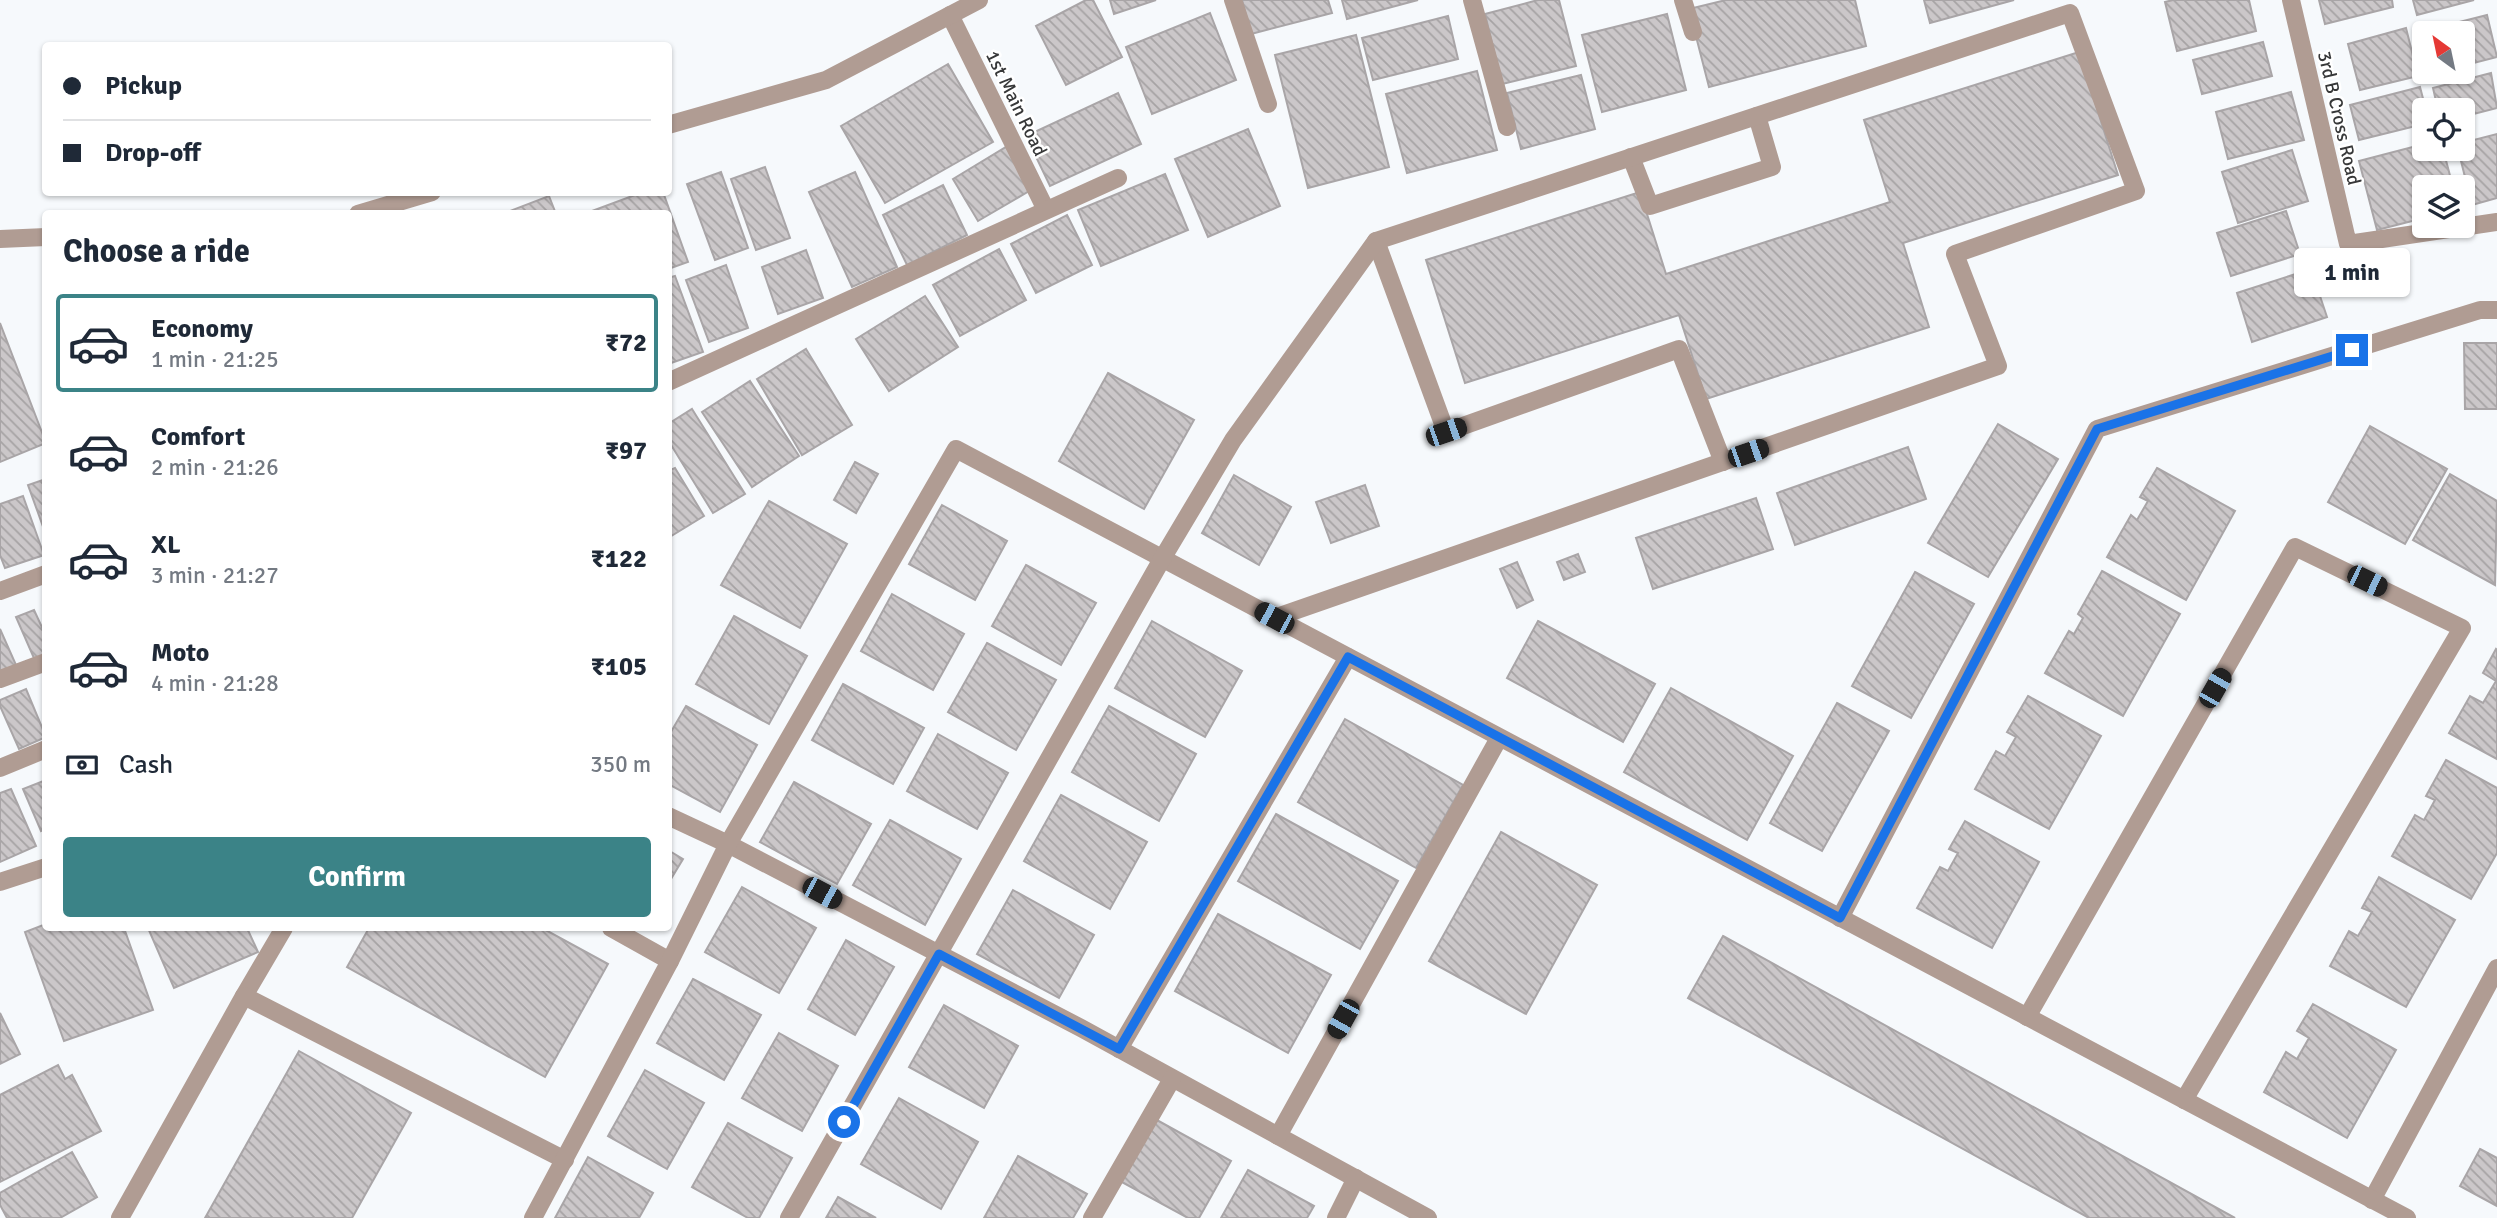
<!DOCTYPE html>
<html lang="en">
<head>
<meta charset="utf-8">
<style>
	body { margin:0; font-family:Signika,sans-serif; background:#f6f6f7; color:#1f2937; height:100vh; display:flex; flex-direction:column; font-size:26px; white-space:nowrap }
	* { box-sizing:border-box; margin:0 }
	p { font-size:23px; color:#747a83 }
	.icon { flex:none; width:38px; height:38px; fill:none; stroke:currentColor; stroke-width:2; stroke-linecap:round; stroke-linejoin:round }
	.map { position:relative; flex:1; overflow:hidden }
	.panel { position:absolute; left:42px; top:210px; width:630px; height:721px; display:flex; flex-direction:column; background:#fff; border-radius:7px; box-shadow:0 2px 5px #0004 }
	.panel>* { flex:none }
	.banner { position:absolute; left:42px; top:42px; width:630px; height:154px; border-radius:7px; box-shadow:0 2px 5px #0004; display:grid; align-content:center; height:154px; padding:0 21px; background:#fff }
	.needle { width:46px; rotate:327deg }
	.buttons { position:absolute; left:2412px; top:21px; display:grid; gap:14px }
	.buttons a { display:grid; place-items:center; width:63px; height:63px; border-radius:7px; background:#fff; box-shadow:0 2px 5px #0004; font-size:35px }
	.end { position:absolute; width:32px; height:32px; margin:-16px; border:9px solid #1a73e8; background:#fff; box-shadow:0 0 0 4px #fff }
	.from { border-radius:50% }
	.bubble { position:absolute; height:49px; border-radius:7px; background:#fff; box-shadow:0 2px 5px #0004; font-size:23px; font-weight:700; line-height:49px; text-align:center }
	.car { position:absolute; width:21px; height:42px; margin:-21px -10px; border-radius:9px; box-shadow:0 0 5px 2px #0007; background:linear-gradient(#222 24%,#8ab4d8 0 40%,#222 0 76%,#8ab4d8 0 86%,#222 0) }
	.banner b { display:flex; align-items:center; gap:24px; height:66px; font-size:26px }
	.banner b+b { border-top:2px solid #e0e1e3 }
	.banner i { width:18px; height:18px; background:#1f2937 }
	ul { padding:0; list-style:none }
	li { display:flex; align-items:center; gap:21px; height:98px; margin:0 14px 10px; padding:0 7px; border:4px solid transparent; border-radius:7px }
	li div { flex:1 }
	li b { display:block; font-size:26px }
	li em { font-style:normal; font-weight:700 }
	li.on { border-color:#3b8387 }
	li>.icon { width:63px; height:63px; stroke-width:1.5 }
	h2 { padding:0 21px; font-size:32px; line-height:84px }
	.pay { display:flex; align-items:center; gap:18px; height:77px; padding:0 21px; font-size:26px }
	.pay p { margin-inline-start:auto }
	.cta { display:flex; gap:14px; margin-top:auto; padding:14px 21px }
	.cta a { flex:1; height:80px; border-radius:7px; background:#3b8387; color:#fff; font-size:28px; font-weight:700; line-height:80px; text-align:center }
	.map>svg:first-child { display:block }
	.building { fill:url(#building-back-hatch); stroke:#a9a5a7; stroke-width:2 }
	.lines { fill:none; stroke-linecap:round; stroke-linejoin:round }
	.minor { stroke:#b09c93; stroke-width:18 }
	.tertiary { stroke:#b09c93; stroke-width:18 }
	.route { stroke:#1a73e8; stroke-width:9 }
	.labels { text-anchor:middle; stroke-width:5; stroke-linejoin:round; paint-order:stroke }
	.street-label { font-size:19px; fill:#373839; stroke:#fff }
</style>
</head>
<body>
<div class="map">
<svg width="2497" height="1218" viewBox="0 0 2497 1218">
	<defs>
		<pattern id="building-back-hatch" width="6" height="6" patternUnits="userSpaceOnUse" patternTransform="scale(1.75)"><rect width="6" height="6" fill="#cbc7c9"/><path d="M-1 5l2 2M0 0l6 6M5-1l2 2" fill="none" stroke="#a6a3a4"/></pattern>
	</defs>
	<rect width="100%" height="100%" fill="#f6f9fc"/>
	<g class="building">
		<path d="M1086,0H1093L1122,57L1066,85L1036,26Z"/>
		<path d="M1110,0H1156L1114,14Z"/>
		<path d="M1242,0H1328L1332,13L1251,34Z"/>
		<path d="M1342,0H1418L1347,19Z"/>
		<path d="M1538,0H1559L1576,66L1502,84L1485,14Z"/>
		<path d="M1726,0H1855L1866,46L1709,87L1689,9Z"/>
		<path d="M1924,0H2014L1930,23Z"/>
		<path d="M2173,0H2249L2256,31L2177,51L2165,2Z"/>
		<path d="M2319,0H2392L2393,7L2325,24Z"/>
		<path d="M2413,0H2474L2417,15Z"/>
		<path d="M1210,13L1236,80L1152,114L1126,47Z"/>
		<path d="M1667,14L1686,90L1602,112L1582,35Z"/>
		<path d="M2487,15L2497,57L2462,66V33H2424V45L2420,32Z"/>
		<path d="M1448,16L1458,59L1373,80L1362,38Z"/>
		<path d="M2406,28L2418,76L2360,90L2348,44Z"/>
		<path d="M1356,35L1389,167L1308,188L1275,55Z"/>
		<path d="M2263,42L2272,76L2202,94L2193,60Z"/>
		<path d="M2079,52L2118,175L1903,243L1929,327L1706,399L1679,315L1465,383L1426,260L1640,192L1666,274L1890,202L1864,120Z"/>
		<path d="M948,64L993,142L885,203L841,126Z"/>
		<path d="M1477,71L1497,150L1407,173L1386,94Z"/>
		<path d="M2491,73L2497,108L2462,117V110H2438L2433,88Z"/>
		<path d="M1581,75L1595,129L1521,149L1507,93Z"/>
		<path d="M2420,87L2426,110H2424V124L2359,140L2350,105Z"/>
		<path d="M2291,92L2304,140L2228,159L2216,112Z"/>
		<path d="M1118,93L1141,144L1050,186L1026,136Z"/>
		<path d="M1248,129L1280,206L1208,237L1175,159Z"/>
		<path d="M2497,134V198L2472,205L2458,149H2462V143Z"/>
		<path d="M2424,144V149H2443L2453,187H2424V218L2377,230L2359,161Z"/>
		<path d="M1006,147L1031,190L978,221L953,179Z"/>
		<path d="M2292,150L2308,201L2238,223L2222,172Z"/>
		<path d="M765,167L790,238L756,250L731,179Z"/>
		<path d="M721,172L748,248L715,260L687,184Z"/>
		<path d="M855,172L897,267L852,287L809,192Z"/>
		<path d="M1165,174L1188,230L1101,266L1078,210Z"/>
		<path d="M943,185L967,235L907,265L883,215Z"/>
		<path d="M643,192H663L688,262L668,269V214H584Z"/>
		<path d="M549,196L556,214H502Z"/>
		<path d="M2286,211L2300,254L2231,276L2217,233Z"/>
		<path d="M1067,215L1092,265L1036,293L1011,244Z"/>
		<path d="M999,249L1026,300L960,336L933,285Z"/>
		<path d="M806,250L823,298L778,314L762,267Z"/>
		<path d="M726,265L748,328L709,342L686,280Z"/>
		<path d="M2311,269L2327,317L2252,342L2237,293Z"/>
		<path d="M675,276L703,352L668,364V278Z"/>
		<path d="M925,296L958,347L889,391L856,339Z"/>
		<path d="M0,323L46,443L0,462Z"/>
		<path d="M2464,343H2497V409H2465Z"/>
		<path d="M806,349L852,425L802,455L757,379Z"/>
		<path d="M1108,373L1194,420L1144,509L1059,461Z"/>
		<path d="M750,381L799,456L752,487L702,412Z"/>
		<path d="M692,409L745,494L713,513L668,440V424Z"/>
		<path d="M1998,424L2058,459L1988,577L1928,543Z"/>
		<path d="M2370,426L2447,469L2405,544L2328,502Z"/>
		<path d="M1908,447L1926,499L1795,545L1777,493Z"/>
		<path d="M855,462L878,474L856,513L834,500Z"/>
		<path d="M675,468L704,516L668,538V471Z"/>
		<path d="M2157,468L2235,511L2186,600L2107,557L2131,515L2137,520L2148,501L2140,497Z"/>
		<path d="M2450,474L2497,501L2495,585L2413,540Z"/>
		<path d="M1234,475L1291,507L1259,565L1202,533Z"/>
		<path d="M46,479V535L28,485Z"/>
		<path d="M1365,485L1379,526L1331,543L1316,502Z"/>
		<path d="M23,496L44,555L5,568L0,555V504Z"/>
		<path d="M1756,498L1773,549L1653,589L1636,538Z"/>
		<path d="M769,501L847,544L800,628L721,585Z"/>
		<path d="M942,505L1007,541L975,600L909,564Z"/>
		<path d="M1578,554L1585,572L1564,580L1557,562Z"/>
		<path d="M1517,562L1533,600L1517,608L1500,569Z"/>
		<path d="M1026,565L1096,603L1061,665L992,626Z"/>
		<path d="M2102,571L2180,614L2123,716L2045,673L2069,631L2074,634L2083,618L2078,614Z"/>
		<path d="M1915,572L1974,604L1911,718L1852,686Z"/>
		<path d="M892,594L964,634L933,690L861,651Z"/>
		<path d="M34,610L46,636V660L37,665L16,617Z"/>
		<path d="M734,616L807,656L769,724L696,684Z"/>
		<path d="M1152,621L1242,671L1205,737L1115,688Z"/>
		<path d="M1538,621L1655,684L1623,742L1507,678Z"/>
		<path d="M0,629L16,665L0,672Z"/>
		<path d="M987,643L1056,680L1016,750L948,712Z"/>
		<path d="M2496,649L2497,650V759L2449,733L2470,696L2483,703L2496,681L2483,673Z"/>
		<path d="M843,684L924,728L893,784L812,740Z"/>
		<path d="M1671,688L1793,756L1747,840L1624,772Z"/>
		<path d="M26,689L46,737L19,749L0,706V700Z"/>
		<path d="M2028,696L2101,736L2049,829L1975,789L1996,751L2005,756L2016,737L2007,732Z"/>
		<path d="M1837,703L1889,731L1822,851L1770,823Z"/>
		<path d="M686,706L757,745L720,812L668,784V737Z"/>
		<path d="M1109,706L1196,754L1159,821L1072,772Z"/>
		<path d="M1345,719L1463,785L1416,868L1298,802Z"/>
		<path d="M938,734L1008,773L977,829L907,791Z"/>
		<path d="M2446,760L2497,788V853L2471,899L2392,856L2415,815L2424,820L2435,800L2426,796Z"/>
		<path d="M46,780V828L41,831L23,789Z"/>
		<path d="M794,782L871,824L837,884L760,842Z"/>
		<path d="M11,789L36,846L0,862V793Z"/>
		<path d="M1061,795L1147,842L1110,909L1024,861Z"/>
		<path d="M1276,814L1398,881L1360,949L1238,881Z"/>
		<path d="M890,820L961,859L925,925L853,885Z"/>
		<path d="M1965,821L2039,862L1992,948L1917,908L1940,867L1948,871L1958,853L1949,849Z"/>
		<path d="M1501,832L1597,885L1526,1014L1429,961Z"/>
		<path d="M668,850L683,859L668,884Z"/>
		<path d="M2379,877L2455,920L2406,1007L2330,966L2349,931L2358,936L2372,912L2362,908Z"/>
		<path d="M742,887L816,928L779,993L705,952Z"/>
		<path d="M1013,890L1094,935L1059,998L977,954Z"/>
		<path d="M1218,914L1331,975L1288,1053L1175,991Z"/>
		<path d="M46,924V928H124L153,1010L64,1041L25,932Z"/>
		<path d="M148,928H247L258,952L174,988Z"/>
		<path d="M369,928H542L608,964L545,1077L347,967Z"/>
		<path d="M1723,936L2235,1218H2089L1688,998Z"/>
		<path d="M846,940L894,967L855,1035L808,1009Z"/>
		<path d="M693,979L761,1015L724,1080L657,1043Z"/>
		<path d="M2313,1004L2396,1050L2347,1138L2264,1092L2286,1052L2297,1059L2309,1038L2297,1031Z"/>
		<path d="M944,1005L1018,1046L984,1108L909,1067Z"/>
		<path d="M0,1013L20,1054L0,1064Z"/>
		<path d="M779,1033L838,1066L802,1131L742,1098Z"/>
		<path d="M299,1051L411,1113L352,1218H205Z"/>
		<path d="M58,1065L65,1079L72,1075L101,1131L0,1182V1095Z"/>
		<path d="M645,1070L704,1103L667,1169L608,1136Z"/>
		<path d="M899,1098L978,1142L941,1209L861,1164Z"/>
		<path d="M1155,1119L1231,1161L1199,1218H1188L1120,1181Z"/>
		<path d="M728,1123L792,1158L759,1218H748L692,1187Z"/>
		<path d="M2480,1149L2497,1158V1206L2460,1186Z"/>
		<path d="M72,1152L97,1197L60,1218H7L0,1205V1193Z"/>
		<path d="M1018,1156L1087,1194L1073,1218H984Z"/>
		<path d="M588,1157L653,1193L639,1218H555Z"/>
		<path d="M1248,1170L1314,1206L1307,1218H1221Z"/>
		<path d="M838,1197L876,1218H826Z"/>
	</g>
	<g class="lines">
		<g class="minor">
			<path d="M1233,0L1268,104"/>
			<path d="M1472,0L1507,127"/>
			<path d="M1683,0L1693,32"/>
			<path d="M2291,0L2348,244L2497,222"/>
			<path d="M950,15L1046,210"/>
			<path d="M1631,157L1650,206L1772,167L1757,116"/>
			<path d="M1376,241L1446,432L1679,349L1723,462"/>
			<path d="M668,382L1118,178"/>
			<path d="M0,591L46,574"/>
			<path d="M0,679L46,662"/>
			<path d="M0,768L46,749"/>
			<path d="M668,816L728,844L1081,1028L1428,1218"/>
			<path d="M0,882L46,867"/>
			<path d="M1840,918L2097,429L2480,310H2497"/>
			<path d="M611,928L670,961"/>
			<path d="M244,996L284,928"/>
			<path d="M2027,1017L2295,547L2462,628L2184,1100"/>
			<path d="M1119,1049L1348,657"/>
			<path d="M1278,1136L1499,738"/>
			<path d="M2372,1200L2497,968"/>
			<path d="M120,1218L244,996L565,1160"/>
			<path d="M533,1218L670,961L728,844L956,449L2407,1218"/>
			<path d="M789,1218L1162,559L1233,440L1376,241L2070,13L2136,191L1955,254L1998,366L1274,618"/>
			<path d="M1092,1218L1172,1079"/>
			<path d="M1336,1218L1356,1178"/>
		</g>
		<g class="tertiary">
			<path d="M668,125L826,80L979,0"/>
			<path d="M358,214L432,192"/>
			<path d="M0,239L46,237"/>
		</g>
	</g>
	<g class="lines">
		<path class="route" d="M844,1122L939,954L1119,1049L1348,657L1840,918L2097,429L2352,350"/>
	</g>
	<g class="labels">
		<g class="street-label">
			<text transform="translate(1017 103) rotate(64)" y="7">1st Main Road</text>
			<text transform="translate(2340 118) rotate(77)" y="7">3rd B Cross Road</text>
		</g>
	</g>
</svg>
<div class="buttons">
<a><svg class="needle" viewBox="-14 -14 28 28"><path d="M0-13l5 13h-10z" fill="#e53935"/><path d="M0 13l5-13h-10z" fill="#747a83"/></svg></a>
<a><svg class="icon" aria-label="locate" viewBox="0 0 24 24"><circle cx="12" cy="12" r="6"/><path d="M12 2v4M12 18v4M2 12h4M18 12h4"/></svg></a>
<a><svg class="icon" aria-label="layers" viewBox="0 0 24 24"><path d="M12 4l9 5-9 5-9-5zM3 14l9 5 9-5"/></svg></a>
</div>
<i class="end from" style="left:844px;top:1122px"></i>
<i class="end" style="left:2352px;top:350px"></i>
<div class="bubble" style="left:2294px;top:248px;width:116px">1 min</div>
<i class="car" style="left:1446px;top:432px;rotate:71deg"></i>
<i class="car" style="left:1748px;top:453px;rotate:71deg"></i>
<i class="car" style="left:2367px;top:581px;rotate:116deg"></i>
<i class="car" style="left:1274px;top:618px;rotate:298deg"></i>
<i class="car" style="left:2215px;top:688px;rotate:30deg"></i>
<i class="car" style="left:822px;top:893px;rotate:118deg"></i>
<i class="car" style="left:1343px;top:1019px;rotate:209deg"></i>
<div class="banner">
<b><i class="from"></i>Pickup</b>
<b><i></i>Drop-off</b>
</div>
<section class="panel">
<h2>Choose a ride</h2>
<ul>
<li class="on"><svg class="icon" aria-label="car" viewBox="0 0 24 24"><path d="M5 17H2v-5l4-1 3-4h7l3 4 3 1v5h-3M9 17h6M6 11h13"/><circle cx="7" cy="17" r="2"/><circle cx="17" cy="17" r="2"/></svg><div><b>Economy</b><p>1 min · 21:25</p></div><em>₹72</em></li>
<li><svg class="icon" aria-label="car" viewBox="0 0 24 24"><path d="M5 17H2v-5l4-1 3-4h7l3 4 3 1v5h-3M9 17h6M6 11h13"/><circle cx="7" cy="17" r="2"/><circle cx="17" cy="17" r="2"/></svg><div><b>Comfort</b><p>2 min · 21:26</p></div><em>₹97</em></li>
<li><svg class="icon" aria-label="car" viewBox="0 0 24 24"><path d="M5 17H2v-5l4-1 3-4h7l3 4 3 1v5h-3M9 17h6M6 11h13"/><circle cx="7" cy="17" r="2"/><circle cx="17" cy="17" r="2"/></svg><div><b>XL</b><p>3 min · 21:27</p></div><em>₹122</em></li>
<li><svg class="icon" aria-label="car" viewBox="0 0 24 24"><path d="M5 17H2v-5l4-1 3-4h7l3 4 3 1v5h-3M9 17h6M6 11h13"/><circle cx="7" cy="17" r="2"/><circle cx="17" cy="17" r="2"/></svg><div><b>Moto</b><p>4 min · 21:28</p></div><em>₹105</em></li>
</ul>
<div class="pay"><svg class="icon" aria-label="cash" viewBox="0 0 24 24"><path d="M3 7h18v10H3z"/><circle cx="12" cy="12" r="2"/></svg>Cash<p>350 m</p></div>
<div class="cta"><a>Confirm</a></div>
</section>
</div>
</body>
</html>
